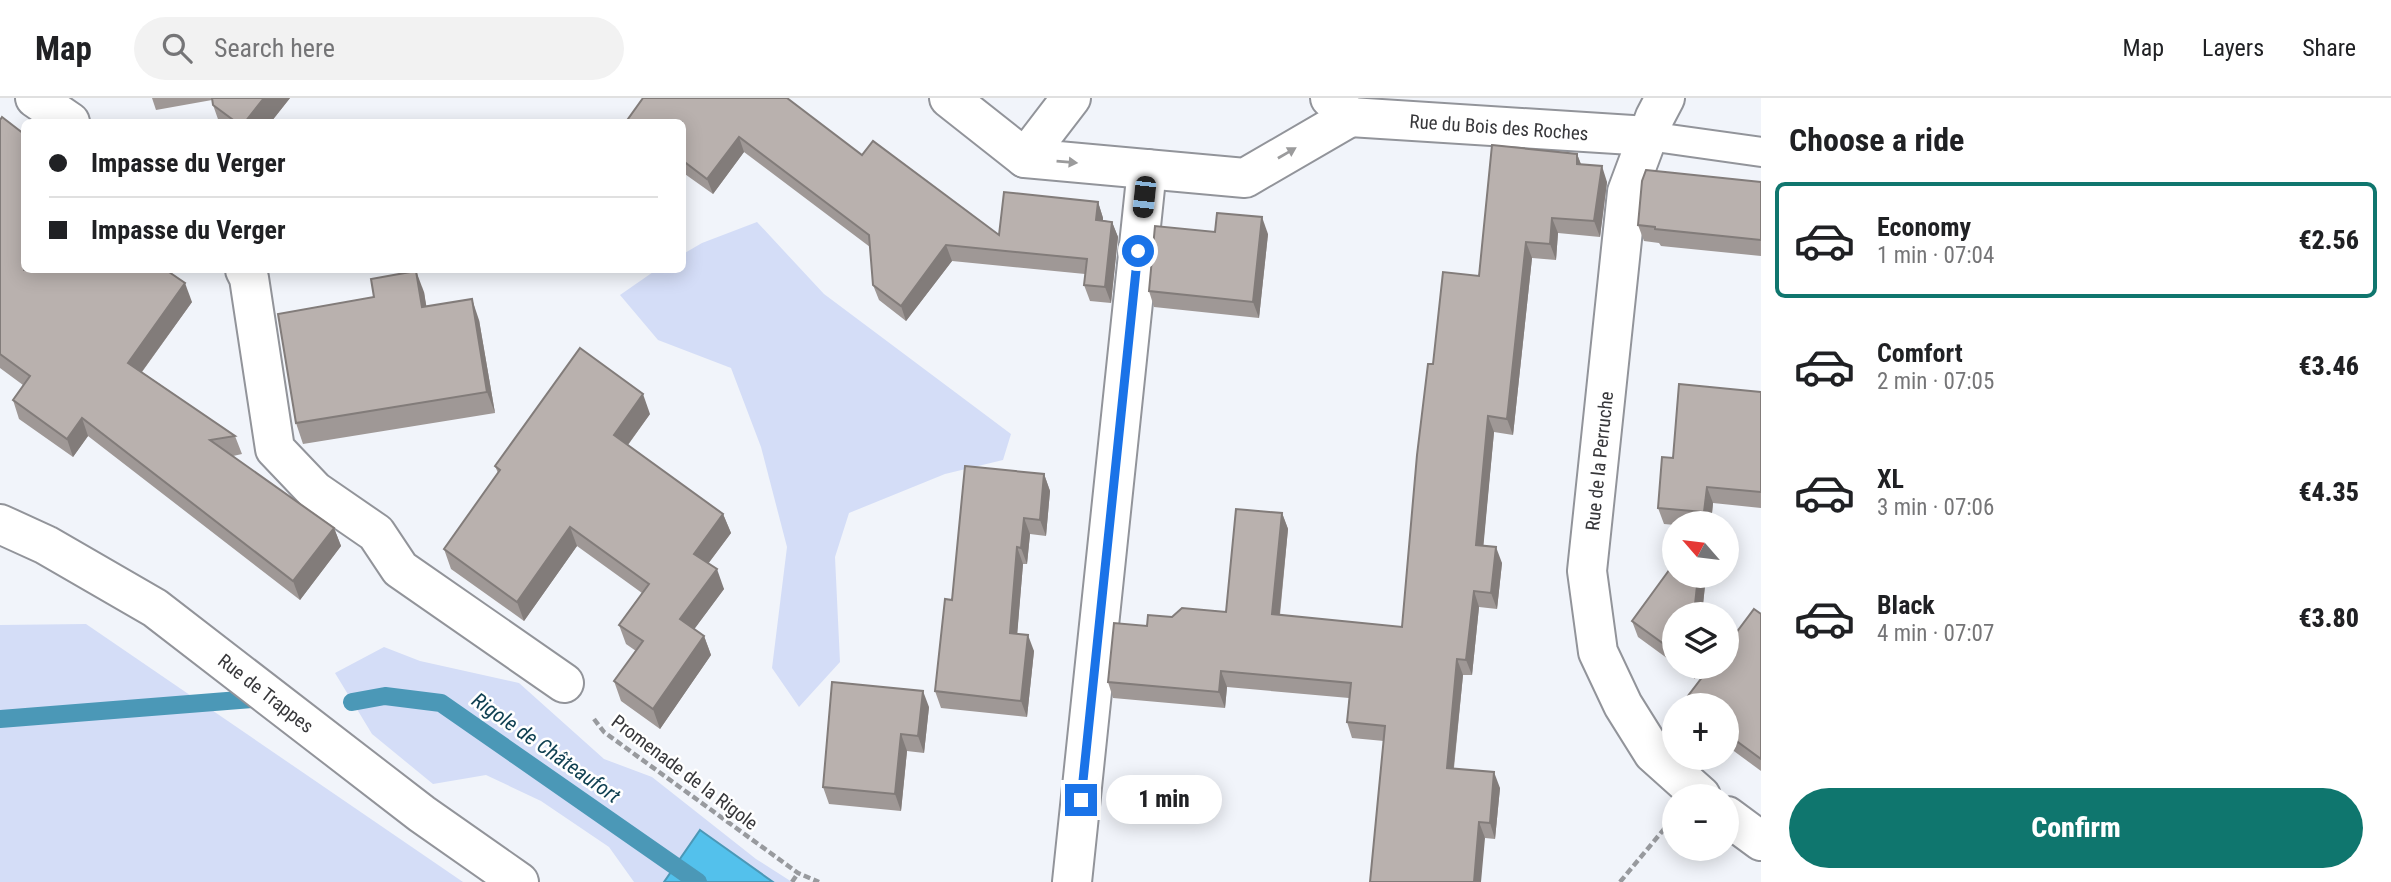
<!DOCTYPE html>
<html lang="en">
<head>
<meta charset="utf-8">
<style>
	body { margin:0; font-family:"Roboto Condensed",sans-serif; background:#f2f2f2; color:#202124; height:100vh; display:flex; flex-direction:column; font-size:26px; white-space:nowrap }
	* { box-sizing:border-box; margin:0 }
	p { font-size:23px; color:#757577 }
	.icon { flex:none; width:38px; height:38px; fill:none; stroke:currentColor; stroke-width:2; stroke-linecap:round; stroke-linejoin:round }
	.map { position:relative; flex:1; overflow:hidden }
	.side { display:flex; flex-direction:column; background:#fff; width:630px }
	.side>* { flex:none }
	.guide { position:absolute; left:21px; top:21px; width:665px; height:154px; border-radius:10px; box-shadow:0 4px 18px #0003; display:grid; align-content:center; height:154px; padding:0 28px; background:#fff }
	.needle { width:46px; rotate:298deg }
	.fabs { position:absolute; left:1662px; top:413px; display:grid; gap:14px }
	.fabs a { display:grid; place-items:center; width:77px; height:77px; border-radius:50%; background:#fff; box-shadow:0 4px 18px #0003; font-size:35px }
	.end { position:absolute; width:32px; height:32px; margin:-16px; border:9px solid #1a73e8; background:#fff; box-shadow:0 0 0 4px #fff }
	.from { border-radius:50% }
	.bubble { position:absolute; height:49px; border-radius:24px; background:#fff; box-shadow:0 4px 18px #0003; font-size:23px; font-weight:800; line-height:49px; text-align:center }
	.car { position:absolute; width:21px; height:42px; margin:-21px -10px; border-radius:9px; box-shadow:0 0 5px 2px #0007; background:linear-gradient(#222 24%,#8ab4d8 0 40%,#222 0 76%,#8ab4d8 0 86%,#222 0) }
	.guide b { display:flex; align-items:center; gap:24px; height:66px; font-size:26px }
	.guide b+b { border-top:2px solid #e0e0e0 }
	.guide i { width:18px; height:18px; background:#202124 }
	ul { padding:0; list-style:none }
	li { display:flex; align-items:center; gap:21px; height:116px; margin:0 14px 10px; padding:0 14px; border:4px solid transparent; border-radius:10px }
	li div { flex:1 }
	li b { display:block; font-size:26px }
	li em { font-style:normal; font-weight:800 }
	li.on { border-color:#0f766e }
	li>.icon { width:63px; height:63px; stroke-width:1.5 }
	h2 { padding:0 28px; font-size:32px; line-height:84px }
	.primary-button { display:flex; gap:14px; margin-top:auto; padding:14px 28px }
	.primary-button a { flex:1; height:80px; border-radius:42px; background:#0f766e; color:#fff; font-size:28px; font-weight:800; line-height:80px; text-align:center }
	header { display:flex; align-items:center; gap:42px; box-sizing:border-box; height:98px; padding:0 35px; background:#fff; border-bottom:2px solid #e0e0e0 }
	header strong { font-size:33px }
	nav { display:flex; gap:38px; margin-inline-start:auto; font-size:24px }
	.search { width:490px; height:63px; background:#f2f2f2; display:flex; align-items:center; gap:18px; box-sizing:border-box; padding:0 24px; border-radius:38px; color:#757577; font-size:26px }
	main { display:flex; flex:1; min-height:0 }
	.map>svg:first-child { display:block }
	.green { fill:#d4ddf7 }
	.water { fill:#53c1ec; stroke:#4b98b7; stroke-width:2 }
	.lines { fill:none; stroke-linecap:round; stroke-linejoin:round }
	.stream { stroke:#4b98b7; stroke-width:18 }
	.service-casing { stroke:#92949a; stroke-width:32 }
	.minor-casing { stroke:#92949a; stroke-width:42 }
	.tertiary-casing { stroke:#92949a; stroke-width:42 }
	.path { stroke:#989a9e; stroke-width:4.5; stroke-dasharray:7 3.5; stroke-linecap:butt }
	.service { stroke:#fff; stroke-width:28 }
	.minor { stroke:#fff; stroke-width:38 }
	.tertiary { stroke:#fff; stroke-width:38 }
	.wall { fill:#9f9896 }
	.shaded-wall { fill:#827c7a }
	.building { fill:#b9b1ae; stroke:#827c7a; stroke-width:2 }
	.oneway { fill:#9b9b9c }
	.route { stroke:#1a73e8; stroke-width:9 }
	.labels { text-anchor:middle; stroke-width:5; stroke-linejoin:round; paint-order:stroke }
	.street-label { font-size:19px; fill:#37373a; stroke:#fff }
	.water-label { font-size:21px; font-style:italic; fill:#0e3f51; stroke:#fff }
</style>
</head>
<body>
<header>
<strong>Map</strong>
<div class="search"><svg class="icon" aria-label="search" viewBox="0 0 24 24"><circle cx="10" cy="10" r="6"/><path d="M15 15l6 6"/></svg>Search here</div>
<nav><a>Map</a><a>Layers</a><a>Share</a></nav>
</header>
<main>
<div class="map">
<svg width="1761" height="784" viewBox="0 0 1761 784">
	<rect width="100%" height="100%" fill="#f1f4fa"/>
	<g class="green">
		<path d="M757,124L824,196L1011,336L1003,362L945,376L849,415L835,459L840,564L799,609L772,570L787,449L761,349L731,270L658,242L620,197L656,172H682L683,156L702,145Z"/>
		<path d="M86,526L463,784H0V527Z"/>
		<path d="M384,549L420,563L519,585L604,661L652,679L756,761L792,784H773L700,733L664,784H634L609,749L541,703L486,677L433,686L372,636L335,575Z"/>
	</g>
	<path class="water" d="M700,732L773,784H664Z"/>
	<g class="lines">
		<g class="stream">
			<path d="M352,604L385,598L441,605L698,784"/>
			<path d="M0,621L252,601"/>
		</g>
		<g class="service-casing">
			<path id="service" d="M1648,38L1761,54"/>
		</g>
		<g class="minor-casing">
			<g id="minor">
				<path d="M35,0L70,24"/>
				<path d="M949,0L1025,60"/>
				<path d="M1071,0L1025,60L1245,80L1350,19L1330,0"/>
				<path d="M1665,0L1655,19L1627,94L1587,473L1598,554L1623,607L1653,655L1701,698"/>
				<path d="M1350,19L1648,38"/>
				<path d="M245,172L249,180L275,351L315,393L376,435L400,471L564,585"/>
				<path d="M1727,718L1761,743"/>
				<path d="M1072,784L1147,71"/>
			</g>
		</g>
		<g class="tertiary-casing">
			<path id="tertiary" d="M0,426L46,447L155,510L422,716L519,784"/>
		</g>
		<g class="path">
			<path d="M594,621L604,634L798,775L819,784"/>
			<path d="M792,784L798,775"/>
			<path d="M1620,784L1665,730"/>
		</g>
		<use href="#service" class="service"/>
		<use href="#minor" class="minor"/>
		<use href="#tertiary" class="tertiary"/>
	</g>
	<g class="wall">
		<path d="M152,0H290L271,24H219L213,7L212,2L156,12Z"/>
		<path d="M643,0H787L862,57L873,43L999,137L1004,94L1098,104L1103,120V122L1112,124L1118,139L1111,205L1090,203L1084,187L1085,176L952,163L906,223L879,202L873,187L870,149L744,54L713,96L682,74V24H629L628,21Z"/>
		<path d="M0,22L24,172L192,204L142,274L235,338L242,356L233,358L334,430L341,448L300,502L88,338L73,359L19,321L13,302L23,287L0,270Z"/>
		<path d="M1577,56L1581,66L1607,84L1600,139L1558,135L1556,162L1532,160L1513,337L1494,334L1483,448L1502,465L1497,511L1479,509L1472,577H1463L1454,670L1500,690L1495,741L1485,740L1384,643L1352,640L1347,624L1349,600L1227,589L1225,610L1113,600L1108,584L1147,528L1172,519L1226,514L1282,415L1288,431L1280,517L1402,529L1433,266Z"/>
		<path d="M1761,84V158L1661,148L1659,145L1644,143L1638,127Z"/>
		<path d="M1215,134L1268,136L1259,220L1154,209L1149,193Z"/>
		<path d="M424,194L426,208L479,222L495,315L303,346L296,325Z"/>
		<path d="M1761,294V410L1713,405L1711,425H1675V427L1664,426L1658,410L1673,360Z"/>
		<path d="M650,316L628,347L723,416L731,435L708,466L724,491L694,531L704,538L711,557L660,631L621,603L614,583L636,553L626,546L619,527L642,495L577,448L524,523L451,471L444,451L498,375L495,368Z"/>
		<path d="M1044,376L1050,393L1046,438L1030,436L1027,466H1023L1017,536L1034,553L1027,619L941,610L935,593L952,502Z"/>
		<path d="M1706,478L1702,516H1675V566L1638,539L1632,523Z"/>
		<path d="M1761,516V673L1727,648V607Z"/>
		<path d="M1679,569H1696L1695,581Z"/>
		<path d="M929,609L924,655L907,653L901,713L829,706L823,689Z"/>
	</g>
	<g class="shaded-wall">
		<path d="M264,0H290L271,24H245Z"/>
		<path d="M739,39L744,54L713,96L707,81Z"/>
		<path d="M1577,56L1583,72L1577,66Z"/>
		<path d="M1602,68L1607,84L1600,139L1594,123Z"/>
		<path d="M1098,104L1103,120L1102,137L1096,122Z"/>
		<path d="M1262,119L1268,136L1259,220L1253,204Z"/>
		<path d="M1552,120L1558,135L1556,162L1550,146Z"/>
		<path d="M1112,124L1118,139L1111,205L1105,189Z"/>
		<path d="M1526,144L1532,160L1513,337L1507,321Z"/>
		<path d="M946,147L952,163L906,223L901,208Z"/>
		<path d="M416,173L424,194L430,230L422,209Z"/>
		<path d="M185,185L192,204L135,283L128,265Z"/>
		<path d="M472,201L479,222L495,315L487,294Z"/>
		<path d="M643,296L650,316L621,356L614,337Z"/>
		<path d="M1488,318L1494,334L1482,463L1476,447Z"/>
		<path d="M82,320L88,338L73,359L67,341Z"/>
		<path d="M1044,376L1050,393L1046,438L1040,422Z"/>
		<path d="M1707,389L1713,405L1711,425H1709L1704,414Z"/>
		<path d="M1282,415L1288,431L1278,532L1272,516Z"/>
		<path d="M723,416L731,435L701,475L694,456Z"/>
		<path d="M1024,420L1030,436L1027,466L1021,450Z"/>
		<path d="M570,429L577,448L524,523L517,504Z"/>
		<path d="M334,430L341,448L300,502L293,483Z"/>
		<path d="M1017,449L1023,466L1016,551L1010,535Z"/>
		<path d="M1496,449L1502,465L1497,511L1491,495Z"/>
		<path d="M717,471L724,491L687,541L680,521Z"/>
		<path d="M1698,478H1706L1702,516H1694Z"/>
		<path d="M1474,493L1479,509L1472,577L1466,562Z"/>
		<path d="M1028,537L1034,553L1027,619L1021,603Z"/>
		<path d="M704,538L711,557L660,631L653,611Z"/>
		<path d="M1457,561L1463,577L1452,685L1447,670Z"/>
		<path d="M1691,569H1696L1695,581Z"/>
		<path d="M1221,573L1227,589L1225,610L1219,594Z"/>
		<path d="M923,593L929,609L924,655L918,638Z"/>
		<path d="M901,636L907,653L901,713L895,696Z"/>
		<path d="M1494,674L1500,690L1495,741L1490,725Z"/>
		<path d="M1479,724L1485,740L1481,784H1474Z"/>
	</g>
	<g class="building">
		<path d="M212,0H264L245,24H236L213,7Z"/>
		<path d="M643,0H787L862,57L873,43L999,137L1004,94L1098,104L1096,122L1112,124L1105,189L1084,187L1087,161L946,147L901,208L873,187L869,137L739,39L707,81L682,62V24H633L628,21Z"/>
		<path d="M2,19L24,36V172H166L185,185L128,265L235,338L210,342L334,430L293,483L82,320L67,341L13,302L30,278L0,256V22Z"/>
		<path d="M1492,47L1577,56V66L1602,68L1594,123L1552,120L1550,146L1526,144L1507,321L1488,318L1476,447L1496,449L1491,495L1474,493L1466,562L1457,561L1447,670L1494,674L1490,725L1479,724L1474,784H1370L1385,628L1347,624L1351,585L1221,573L1219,594L1108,584L1114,525L1147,528L1148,517L1172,519L1182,510L1226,514L1236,411L1282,415L1272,516L1402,529L1417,357L1428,266H1433L1443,174L1479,178Z"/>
		<path d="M1646,72L1761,84V142L1655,131V129L1638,127L1642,83Z"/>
		<path d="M1217,115L1262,119L1253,204L1149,193L1155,128L1215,134Z"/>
		<path d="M416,173L422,209L472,201L487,294L296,325L278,216L374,199L371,181Z"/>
		<path d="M580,250L643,296L614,337L723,416L694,456L717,471L680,521L704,538L653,611L614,583L643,543L619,527L649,486L570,429L517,504L444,451L500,372L495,368Z"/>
		<path d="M1679,286L1761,294V394L1707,389L1704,414L1658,410L1662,359L1673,360Z"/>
		<path d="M965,368L1044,376L1040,422L1024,420L1021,450L1017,449L1010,535L1028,537L1021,603L935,593L945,501L952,502Z"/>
		<path d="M1675,464V478H1698L1694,516H1675V554L1632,523Z"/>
		<path d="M1754,511L1761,516V661L1727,636V607H1681L1710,569H1727V547Z"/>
		<path d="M832,584L923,593L918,638L901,636L895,696L823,689Z"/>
	</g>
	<defs><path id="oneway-solid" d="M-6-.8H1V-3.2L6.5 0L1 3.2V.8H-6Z" transform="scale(1.75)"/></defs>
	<g class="oneway">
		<use href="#oneway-solid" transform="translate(1287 55) rotate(-30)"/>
		<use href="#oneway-solid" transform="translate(1067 64) rotate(5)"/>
	</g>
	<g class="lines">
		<path class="route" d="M1081,702L1138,153"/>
	</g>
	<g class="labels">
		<g class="street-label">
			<text transform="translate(1499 29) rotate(4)" y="7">Rue du Bois des Roches</text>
			<text transform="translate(1599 363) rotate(-84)" y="7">Rue de la Perruche</text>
			<text transform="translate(266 595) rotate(38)" y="7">Rue de Trappes</text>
			<text transform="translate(685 674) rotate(37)" y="7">Promenade de la Rigole</text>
		</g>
		<g class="water-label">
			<text transform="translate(546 650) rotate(35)" y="7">Rigole de Châteaufort</text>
		</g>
	</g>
</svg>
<div class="fabs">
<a><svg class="needle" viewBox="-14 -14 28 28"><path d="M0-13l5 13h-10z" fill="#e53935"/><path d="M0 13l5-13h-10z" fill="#757577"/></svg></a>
<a><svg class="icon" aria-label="layers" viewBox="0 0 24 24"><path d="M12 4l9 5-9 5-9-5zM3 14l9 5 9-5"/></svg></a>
<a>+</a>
<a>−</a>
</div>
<i class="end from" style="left:1138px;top:153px"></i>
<i class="end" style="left:1081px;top:702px"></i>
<div class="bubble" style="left:1106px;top:677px;width:116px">1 min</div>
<i class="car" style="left:1144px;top:99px;rotate:186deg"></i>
<div class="guide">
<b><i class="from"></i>Impasse du Verger</b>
<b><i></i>Impasse du Verger</b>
</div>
</div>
<section class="side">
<h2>Choose a ride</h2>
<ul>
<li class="on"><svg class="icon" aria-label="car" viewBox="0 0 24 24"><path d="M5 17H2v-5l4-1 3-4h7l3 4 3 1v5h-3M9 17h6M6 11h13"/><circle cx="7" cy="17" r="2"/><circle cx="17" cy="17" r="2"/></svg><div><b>Economy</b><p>1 min · 07:04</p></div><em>€2.56</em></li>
<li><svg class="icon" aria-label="car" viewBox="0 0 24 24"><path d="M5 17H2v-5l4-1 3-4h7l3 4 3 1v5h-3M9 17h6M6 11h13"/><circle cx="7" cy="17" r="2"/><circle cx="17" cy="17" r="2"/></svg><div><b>Comfort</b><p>2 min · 07:05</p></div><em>€3.46</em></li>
<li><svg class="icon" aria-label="car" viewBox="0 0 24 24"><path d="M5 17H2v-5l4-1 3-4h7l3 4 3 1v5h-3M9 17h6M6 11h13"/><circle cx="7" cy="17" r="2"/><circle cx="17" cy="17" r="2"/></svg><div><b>XL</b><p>3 min · 07:06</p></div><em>€4.35</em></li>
<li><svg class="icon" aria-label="car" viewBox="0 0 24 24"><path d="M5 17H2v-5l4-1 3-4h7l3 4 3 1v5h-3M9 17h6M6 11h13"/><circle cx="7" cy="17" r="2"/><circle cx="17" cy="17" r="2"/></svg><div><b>Black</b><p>4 min · 07:07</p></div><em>€3.80</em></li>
</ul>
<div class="primary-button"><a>Confirm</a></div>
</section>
</main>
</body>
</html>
